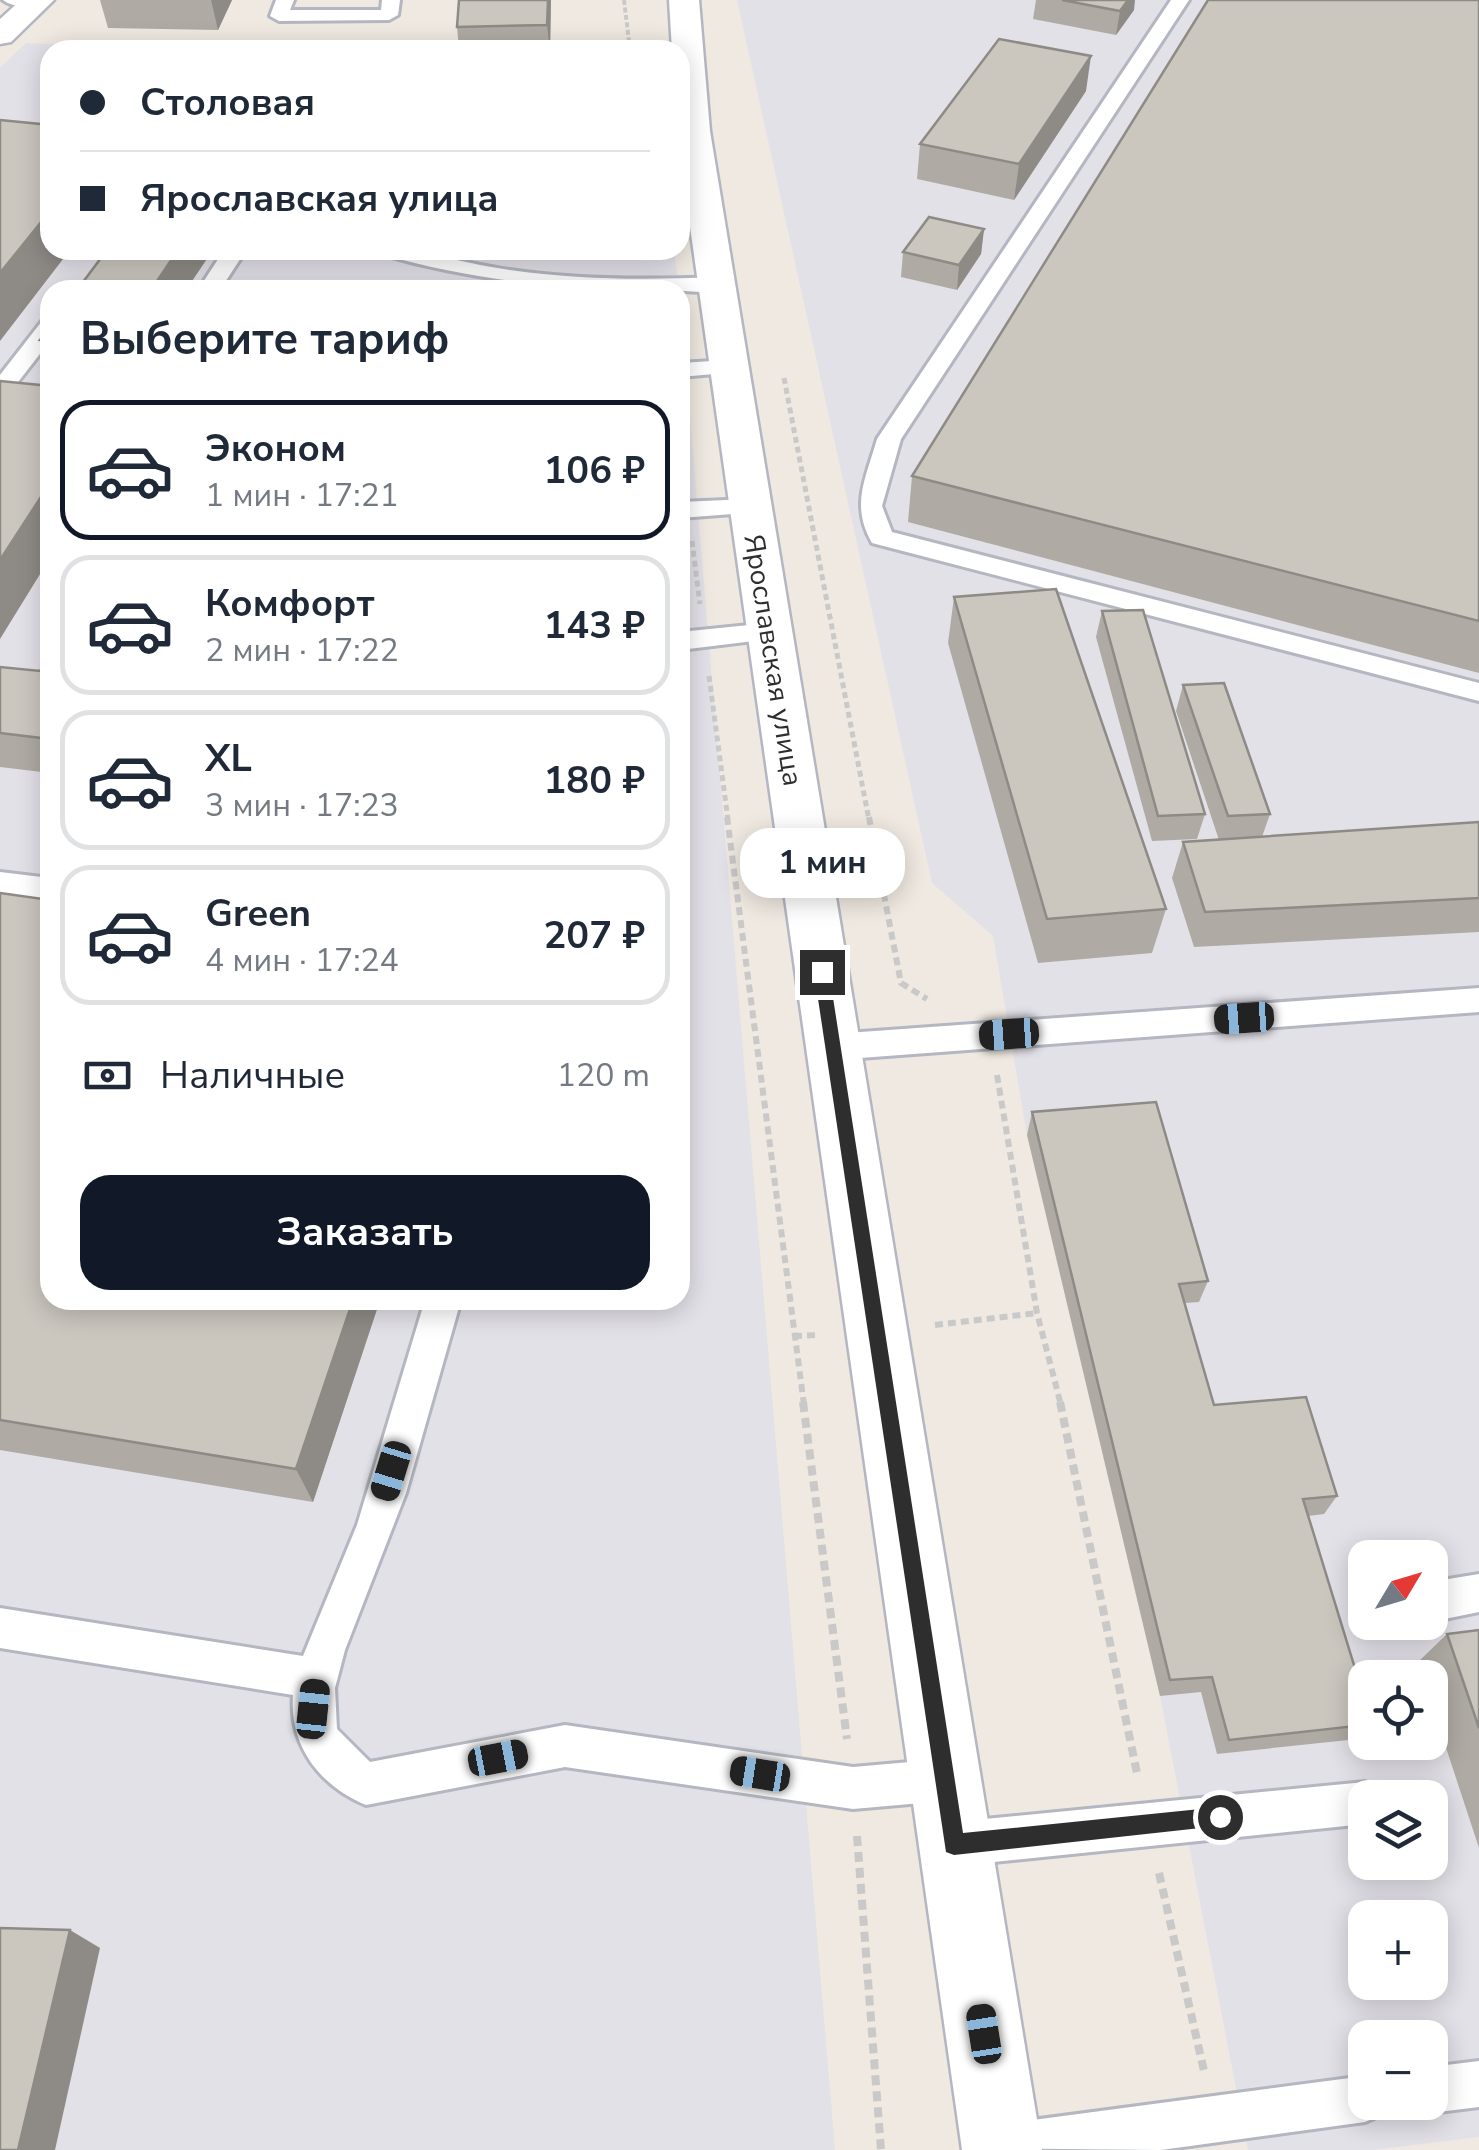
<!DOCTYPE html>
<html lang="ru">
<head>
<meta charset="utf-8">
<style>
	body { margin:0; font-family:"Nunito Sans",sans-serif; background:#f6f6f7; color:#1f2937; height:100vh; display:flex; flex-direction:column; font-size:38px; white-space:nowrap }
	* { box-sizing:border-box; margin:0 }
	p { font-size:32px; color:#747a83 }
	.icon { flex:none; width:55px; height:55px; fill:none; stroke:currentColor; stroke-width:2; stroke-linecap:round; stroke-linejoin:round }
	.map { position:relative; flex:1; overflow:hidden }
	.sheet { position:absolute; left:40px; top:280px; width:650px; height:1030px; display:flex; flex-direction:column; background:#fff; border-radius:30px; box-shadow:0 5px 25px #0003 }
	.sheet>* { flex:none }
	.guide { position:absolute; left:40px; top:40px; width:650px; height:220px; border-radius:30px; box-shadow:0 5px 25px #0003; display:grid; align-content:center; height:220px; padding:0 40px; background:#fff }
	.needle { width:65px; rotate:52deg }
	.buttons { position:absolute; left:1348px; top:1540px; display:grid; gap:20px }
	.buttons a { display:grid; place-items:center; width:100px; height:100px; border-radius:20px; background:#fff; box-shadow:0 5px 25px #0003; font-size:50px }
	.end { position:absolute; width:45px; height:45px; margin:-22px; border:12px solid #2e2e2e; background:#fff; box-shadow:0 0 0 5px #fff }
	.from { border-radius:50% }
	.bubble { position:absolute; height:70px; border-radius:30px; background:#fff; box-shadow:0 5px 25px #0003; font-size:32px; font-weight:700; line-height:70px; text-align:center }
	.car { position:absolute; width:30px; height:60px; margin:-30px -15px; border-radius:12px; box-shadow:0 0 8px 2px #0007; background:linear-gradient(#222 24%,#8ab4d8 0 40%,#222 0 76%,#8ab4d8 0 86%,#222 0) }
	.guide b { display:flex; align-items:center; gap:35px; height:95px; font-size:38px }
	.guide b+b { border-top:2px solid #e0e1e3 }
	.guide i { width:25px; height:25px; background:#1f2937 }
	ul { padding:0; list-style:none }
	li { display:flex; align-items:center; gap:30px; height:140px; margin:0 20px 15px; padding:0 20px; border:5px solid #e0e1e3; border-radius:30px }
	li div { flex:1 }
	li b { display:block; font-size:38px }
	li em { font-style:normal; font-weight:700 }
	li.selected { border-color:#111827 }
	li>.icon { width:90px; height:90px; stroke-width:1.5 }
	h2 { padding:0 40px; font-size:45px; line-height:120px }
	.pay { display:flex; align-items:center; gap:25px; height:110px; padding:0 40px; font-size:38px }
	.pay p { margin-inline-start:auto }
	.action { display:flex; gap:20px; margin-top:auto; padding:20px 40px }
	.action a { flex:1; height:115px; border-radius:30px; background:#111827; color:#fff; font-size:40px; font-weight:700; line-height:115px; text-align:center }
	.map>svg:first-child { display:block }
	.industrial { fill:#e3e1e8; fill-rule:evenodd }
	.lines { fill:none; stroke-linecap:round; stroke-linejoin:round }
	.lane-casing { stroke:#b4b7c1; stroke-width:6 }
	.street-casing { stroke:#b4b7c1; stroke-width:5 }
	.secondary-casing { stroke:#b4b7c1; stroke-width:5 }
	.path-far3 { stroke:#c9c9c9; stroke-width:4; stroke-dasharray:5 2.5; stroke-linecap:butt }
	.path-far2 { stroke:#c9c9c9; stroke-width:5; stroke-dasharray:6 4; stroke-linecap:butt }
	.path-far1 { stroke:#c9c9c9; stroke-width:6; stroke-dasharray:8 5; stroke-linecap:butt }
	.path { stroke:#c9c9c9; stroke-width:8; stroke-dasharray:10 6; stroke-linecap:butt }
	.lane { fill:#fff; fill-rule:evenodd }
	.street { fill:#fff; fill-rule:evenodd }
	.secondary { fill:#fff; fill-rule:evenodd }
	.wall { fill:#afaba4 }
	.shaded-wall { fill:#8e8b86 }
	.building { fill:#cbc7bf; stroke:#8e8b86; stroke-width:2.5 }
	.route { fill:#2e2e2e }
	.labels { text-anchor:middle; stroke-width:8; stroke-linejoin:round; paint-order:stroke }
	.street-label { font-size:28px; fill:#2e2e2e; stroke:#fff }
</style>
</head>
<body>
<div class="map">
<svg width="1479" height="2150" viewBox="0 0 1479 2150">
	<rect width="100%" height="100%" fill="#efe9e1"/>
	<g class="industrial">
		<path d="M737,0H1479V2137L1373,2150H1248L1160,1696L1027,1135L993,936L932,883ZM1365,1558H1430V1622H1365ZM1365,1678H1430V1742H1365ZM1365,1798H1430V1862H1365ZM1365,1918H1430V1982H1365ZM1365,2038H1430V2102H1365Z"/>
		<path d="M26,43L190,50H50V250H674L679,290H50V1300H680V297L835,2150H0V68Z"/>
	</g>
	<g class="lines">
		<g class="lane-casing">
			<g id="lane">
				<path d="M3,0H46L47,1C37,10 13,8 3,0Z"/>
				<path d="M276,0H294L290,10H381L382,0H400L398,15L389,20L279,21L270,16Z"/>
				<path d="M1171,0H1189L901,439L882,506L892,532L1479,683V701L872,543C850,505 866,478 877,439Z"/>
				<path d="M224,250H246L220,290H198Z"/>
				<path d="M381,250C425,250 466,264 510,270C578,280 648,280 717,277L728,284C714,297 686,290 670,290C571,290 480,282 384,255Z"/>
				<path d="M50,319V341L8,395L0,397V375L42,321Z"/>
				<path d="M729,360L737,362L740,367L737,372L680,377V363Z"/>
				<path d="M750,499L759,502L762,507L759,512L680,518V502Z"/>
				<path d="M769,623L778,626L782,632L778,638L680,650V632Z"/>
				<path d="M0,872L50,878V900L0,894Z"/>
				<path d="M1479,988V1012L833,1060L822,1056L817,1047L822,1038L833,1034Z"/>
				<path d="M425,1300H461L406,1493L345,1650L335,1688L337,1729L370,1762L565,1725L853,1767L944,1759L959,1765L965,1780L959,1795L944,1801L853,1809L565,1767L366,1805C320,1786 289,1746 293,1695L0,1648V1608L303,1656L357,1525Z"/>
				<path d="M1479,1574V1612L1430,1622V1582Z"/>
				<path d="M1365,1782L1380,1788L1384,1798H1365V1824L954,1866L939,1859L932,1844L939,1829L954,1822Z"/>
				<path d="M1479,2061V2107L1430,2113L1414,2106L1412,2102H1430V2067Z"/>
				<path d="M1365,2076V2102H1387L1381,2115L1365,2122L1161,2150L978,2148L985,2131L1002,2124Z"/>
			</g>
		</g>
		<g class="street-casing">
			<path id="street" d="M21,0H54L11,42L0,44V19Z"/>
		</g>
		<g class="secondary-casing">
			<path id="secondary" d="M669,0H699L710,131L1042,2150H962L680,156V50H672Z"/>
		</g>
		<path class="path-far3" d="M624,0L630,50"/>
		<g class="path-far2">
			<path d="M784,378L869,820"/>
			<path d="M680,441L684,474"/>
			<path d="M692,541L700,604"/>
			<path d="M709,676L728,820"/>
		</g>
		<g class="path-far1">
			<path d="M727,817L804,1405"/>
			<path d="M869,817L901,983L927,999"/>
			<path d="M997,1075L1037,1313L1061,1405"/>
			<path d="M935,1325L1037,1313"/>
			<path d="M794,1336L818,1335"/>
		</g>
		<g class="path">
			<path d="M803,1402L847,1739"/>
			<path d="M1060,1402L1138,1778"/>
			<path d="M857,1836L881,2150"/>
			<path d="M1159,1873L1204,2071"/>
		</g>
		<use href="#lane" class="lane"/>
		<use href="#street" class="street"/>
		<use href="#secondary" class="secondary"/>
	</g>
	<g class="wall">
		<path d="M100,0H232L218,30L108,28Z"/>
		<path d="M551,0L550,50H459L457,27Z"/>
		<path d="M1036,0H1128L1134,10L1116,35L1033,19Z"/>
		<path d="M1479,0V673L908,522L912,476Z"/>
		<path d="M1086,91L1014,200L917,179L920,144Z"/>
		<path d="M984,229L981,254L957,290L901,277L903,252Z"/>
		<path d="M50,327V368L40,340Z"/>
		<path d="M954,597L1166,909L1152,953L1038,963L948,643Z"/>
		<path d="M1102,611L1205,814L1197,839L1152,841L1096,637Z"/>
		<path d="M50,654V773L0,767V667L40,671Z"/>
		<path d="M1183,685L1270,814L1262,837L1479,822V932L1194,947L1172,878L1183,842L1219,840L1176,711Z"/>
		<path d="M0,893L50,1300H380L313,1502L0,1450Z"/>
		<path d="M1032,1112L1208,1281L1199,1302L1185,1303L1214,1405L1337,1496L1324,1514L1308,1516L1365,1701V1732L1358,1739L1217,1754L1201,1692L1160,1696L1027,1135Z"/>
		<path d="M1479,1630V1848L1430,1699V1678H1423L1418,1662L1447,1634Z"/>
	</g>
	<g class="shaded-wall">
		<path d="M211,0H232L218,30Z"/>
		<path d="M548,0H551L550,50L547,25Z"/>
		<path d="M1128,0H1135L1134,10L1116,35L1120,11Z"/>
		<path d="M1091,56L1086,91L1014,200L1019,164Z"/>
		<path d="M50,211V250H70L0,341V273Z"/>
		<path d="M984,229L981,254L957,290L959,265Z"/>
		<path d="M178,250H213L186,290H151Z"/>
		<path d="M50,483V558L0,639V560Z"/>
		<path d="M353,1300H380L313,1502L296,1469Z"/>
		<path d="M70,1930L100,1948L55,2150H18Z"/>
	</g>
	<g class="building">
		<path d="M459,0H548L547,25L457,27Z"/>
		<path d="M1062,0H1128L1120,11Z"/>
		<path d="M1208,0H1479V621L912,476Z"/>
		<path d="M999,39L1091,56L1019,164L920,144Z"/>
		<path d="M0,120L50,125V211L0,273Z"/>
		<path d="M929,217L984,229L959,265L903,252Z"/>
		<path d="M107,250H178L151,290H77Z"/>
		<path d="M361,283L627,285V290H359Z"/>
		<path d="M50,327V341L40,340Z"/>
		<path d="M0,381L50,386V483L0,560Z"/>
		<path d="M1056,589L1166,909L1047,919L954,597Z"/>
		<path d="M1143,610L1205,814L1158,816L1102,611Z"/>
		<path d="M50,654V739L0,733V667L40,671Z"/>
		<path d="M1224,683L1270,814L1228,816L1183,685Z"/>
		<path d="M1479,822V898L1205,912L1183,842Z"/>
		<path d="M0,893L50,900V1300H353L296,1469L0,1420Z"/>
		<path d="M1156,1102L1208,1281L1179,1284L1214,1405L1306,1397L1337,1496L1303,1499L1365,1701V1725L1229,1740L1212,1677L1170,1680L1032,1112Z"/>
		<path d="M1479,1630V1728L1447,1634Z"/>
		<path d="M0,1928L70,1930L18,2150H0Z"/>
	</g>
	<path class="route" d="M822,966L829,972L963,1833L1220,1807L1228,1810L1231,1817L1228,1825L954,1855L946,1852L814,972Z"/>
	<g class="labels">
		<g class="street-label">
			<text transform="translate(774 660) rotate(81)" y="10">Ярославская улица</text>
		</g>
	</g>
</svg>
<div class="buttons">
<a><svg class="needle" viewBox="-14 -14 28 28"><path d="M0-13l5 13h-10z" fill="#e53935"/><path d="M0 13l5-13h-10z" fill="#747a83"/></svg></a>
<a><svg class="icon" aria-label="locate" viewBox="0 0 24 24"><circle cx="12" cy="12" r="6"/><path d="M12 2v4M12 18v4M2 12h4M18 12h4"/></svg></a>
<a><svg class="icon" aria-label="layers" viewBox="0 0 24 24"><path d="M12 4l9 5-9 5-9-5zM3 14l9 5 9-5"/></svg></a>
<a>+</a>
<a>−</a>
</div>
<i class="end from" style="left:1220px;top:1817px"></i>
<i class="end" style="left:822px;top:972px"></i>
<div class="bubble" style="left:740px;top:828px;width:165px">1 мин</div>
<i class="car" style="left:1244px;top:1018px;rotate:266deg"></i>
<i class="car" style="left:1009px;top:1034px;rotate:266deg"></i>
<i class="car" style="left:391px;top:1471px;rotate:197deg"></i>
<i class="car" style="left:313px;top:1709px;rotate:6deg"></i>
<i class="car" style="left:498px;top:1758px;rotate:79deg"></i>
<i class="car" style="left:760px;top:1774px;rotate:279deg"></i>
<i class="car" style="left:984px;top:2034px;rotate:351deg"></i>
<div class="guide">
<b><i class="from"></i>Столовая</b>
<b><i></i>Ярославская улица</b>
</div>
<section class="sheet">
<h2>Выберите тариф</h2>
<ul>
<li class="selected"><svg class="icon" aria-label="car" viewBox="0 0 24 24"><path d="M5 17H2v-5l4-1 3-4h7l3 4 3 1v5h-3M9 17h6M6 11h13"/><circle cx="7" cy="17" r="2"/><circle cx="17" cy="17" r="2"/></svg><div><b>Эконом</b><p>1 мин · 17:21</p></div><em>106 ₽</em></li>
<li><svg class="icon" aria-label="car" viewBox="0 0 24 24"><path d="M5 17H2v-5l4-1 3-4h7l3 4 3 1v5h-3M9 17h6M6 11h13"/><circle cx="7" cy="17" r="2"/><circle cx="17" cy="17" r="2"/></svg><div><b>Комфорт</b><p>2 мин · 17:22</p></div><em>143 ₽</em></li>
<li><svg class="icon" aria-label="car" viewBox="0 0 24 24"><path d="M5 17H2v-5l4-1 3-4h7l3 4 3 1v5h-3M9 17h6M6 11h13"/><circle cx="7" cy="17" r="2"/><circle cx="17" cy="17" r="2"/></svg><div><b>XL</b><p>3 мин · 17:23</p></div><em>180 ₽</em></li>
<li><svg class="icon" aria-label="car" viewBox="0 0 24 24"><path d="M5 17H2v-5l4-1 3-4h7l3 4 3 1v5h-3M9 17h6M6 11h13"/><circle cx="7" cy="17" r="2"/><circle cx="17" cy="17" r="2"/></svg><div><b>Green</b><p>4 мин · 17:24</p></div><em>207 ₽</em></li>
</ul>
<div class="pay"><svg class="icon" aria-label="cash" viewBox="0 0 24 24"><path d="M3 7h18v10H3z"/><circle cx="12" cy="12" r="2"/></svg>Наличные<p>120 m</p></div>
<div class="action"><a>Заказать</a></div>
</section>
</div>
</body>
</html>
